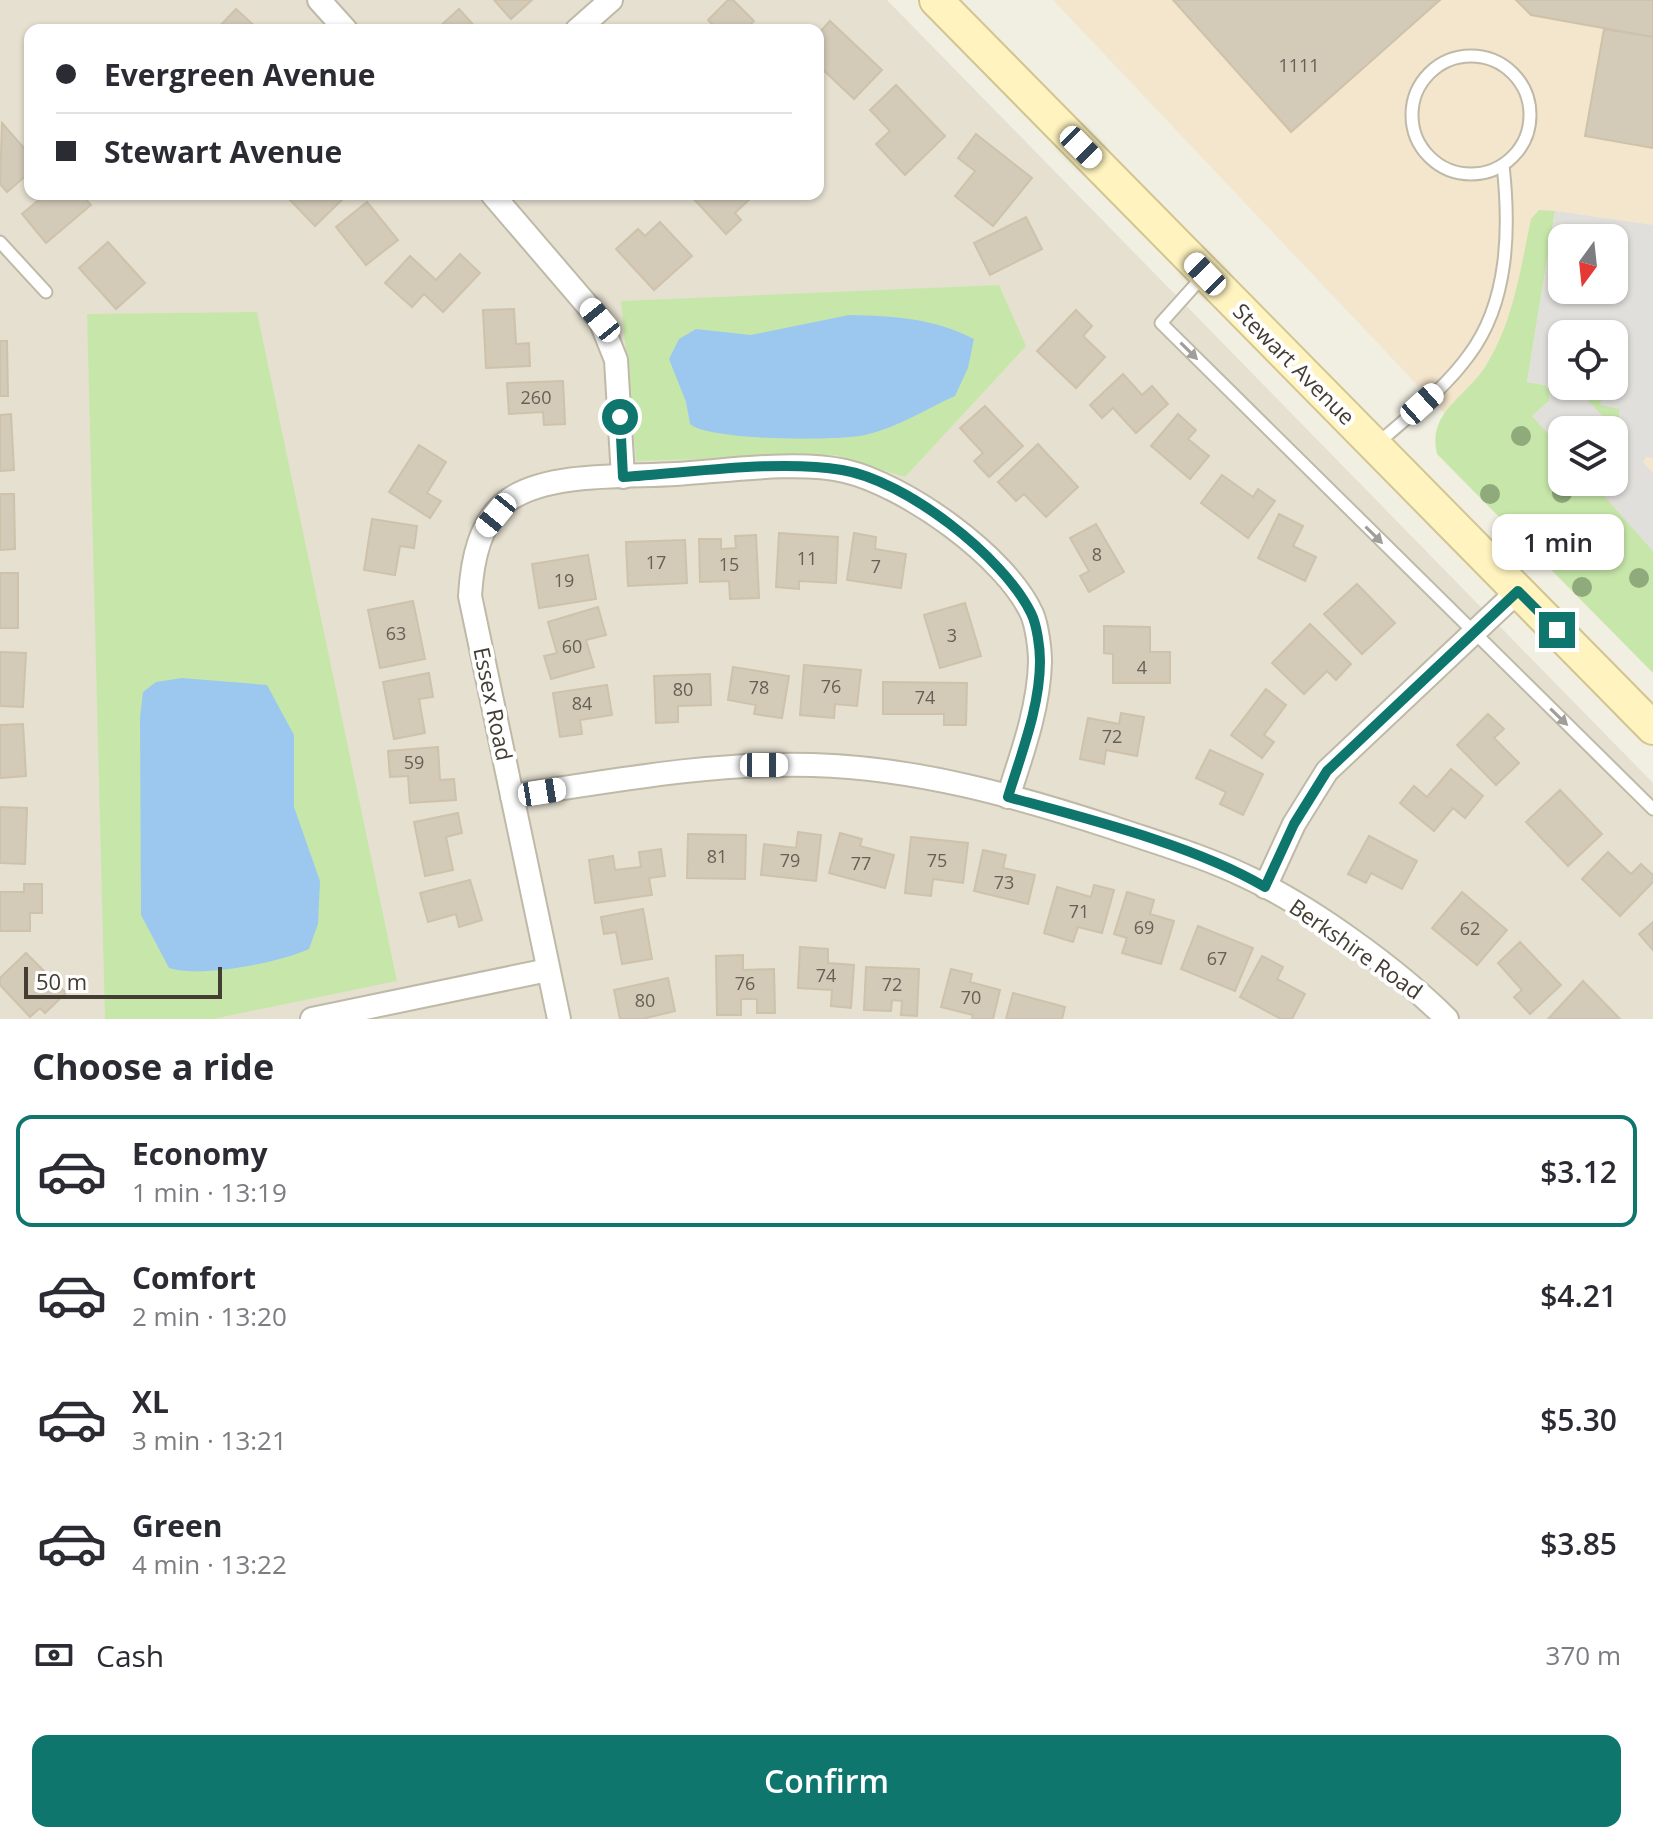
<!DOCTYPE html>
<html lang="en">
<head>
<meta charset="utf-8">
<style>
	body { margin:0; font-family:"Open Sans",sans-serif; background:#f7f7f7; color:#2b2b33; height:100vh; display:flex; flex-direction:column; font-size:30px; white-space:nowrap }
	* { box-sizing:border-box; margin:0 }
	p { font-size:26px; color:#7c7c81 }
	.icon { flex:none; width:44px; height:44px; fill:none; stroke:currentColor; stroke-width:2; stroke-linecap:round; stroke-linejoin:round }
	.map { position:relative; height:1019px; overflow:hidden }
	.panel { display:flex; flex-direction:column; background:#fff; flex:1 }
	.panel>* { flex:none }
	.top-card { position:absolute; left:24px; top:24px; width:800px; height:176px; border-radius:16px; box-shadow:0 2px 6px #0004; display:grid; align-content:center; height:176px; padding:0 32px; background:#fff }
	.needle { width:52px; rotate:195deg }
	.fabs { position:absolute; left:1548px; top:224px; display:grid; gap:16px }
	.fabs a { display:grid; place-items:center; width:80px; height:80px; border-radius:16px; background:#fff; box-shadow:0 2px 6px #0004; font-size:40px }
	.scale { position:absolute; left:24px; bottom:20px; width:198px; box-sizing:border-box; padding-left:8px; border:4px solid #433d33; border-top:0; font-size:22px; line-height:28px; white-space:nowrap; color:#433d33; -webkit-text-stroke:6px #fff; paint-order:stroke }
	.end { position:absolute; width:36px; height:36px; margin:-18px; border:10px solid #0f766e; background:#fff; box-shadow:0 0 0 4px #fff }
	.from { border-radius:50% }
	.bubble { position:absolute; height:56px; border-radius:16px; background:#fff; box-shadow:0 2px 6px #0004; font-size:26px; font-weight:600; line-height:56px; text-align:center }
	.car { position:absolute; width:24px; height:48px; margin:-24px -12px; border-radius:10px; box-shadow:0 0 6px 2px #0007; background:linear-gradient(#fff 24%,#345 0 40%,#fff 0 76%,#345 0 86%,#fff 0) }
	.top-card b { display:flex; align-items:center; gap:28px; height:76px; font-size:30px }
	.top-card b+b { border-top:2px solid #e1e1e2 }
	.top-card i { width:20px; height:20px; background:#2b2b33 }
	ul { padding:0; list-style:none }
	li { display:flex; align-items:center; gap:24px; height:112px; margin:0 16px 12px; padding:0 16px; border:4px solid transparent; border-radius:16px }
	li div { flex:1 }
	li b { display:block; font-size:30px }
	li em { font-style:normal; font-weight:600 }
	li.selected { border-color:#0f766e }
	li>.icon { width:72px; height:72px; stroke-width:1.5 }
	h2 { padding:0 32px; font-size:36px; line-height:96px }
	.pay { display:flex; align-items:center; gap:20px; height:88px; padding:0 32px; font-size:30px }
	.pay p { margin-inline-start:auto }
	.button { display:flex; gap:16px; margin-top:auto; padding:16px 32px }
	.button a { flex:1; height:92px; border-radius:16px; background:#0f766e; color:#fff; font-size:32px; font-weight:600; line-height:92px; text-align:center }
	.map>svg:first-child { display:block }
	.residential { fill:#e5e0d0; fill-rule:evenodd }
	.commercial { fill:#f4e6cc; fill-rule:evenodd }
	.green { fill:#c7e7aa }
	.parking { fill:#e1dfdb; fill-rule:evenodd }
	.water { fill:#9cc8f0 }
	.building { fill:#d3cab8; stroke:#cec2ab; stroke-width:2 }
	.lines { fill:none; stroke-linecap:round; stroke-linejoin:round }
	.service-casing { stroke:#bfb9a8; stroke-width:15 }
	.minor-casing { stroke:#bfb9a8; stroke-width:26 }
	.secondary-casing { stroke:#d2c591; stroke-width:36 }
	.service { stroke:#fff; stroke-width:11 }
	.minor { stroke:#fff; stroke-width:22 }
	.secondary { stroke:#fff4bf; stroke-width:32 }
	.tree { fill:#8fab7b }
	.oneway { fill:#a19e99 }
	.route { stroke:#0f766e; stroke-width:10 }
	.labels { text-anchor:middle; stroke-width:8; stroke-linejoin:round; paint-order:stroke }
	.number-label { font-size:18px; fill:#676054 }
	.street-label { font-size:22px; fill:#433d33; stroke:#fff }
</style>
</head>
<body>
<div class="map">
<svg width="1653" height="1019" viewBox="0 0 1653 1019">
	<rect width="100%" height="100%" fill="#f1eee2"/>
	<path class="residential" d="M0,0H887L1653,783V1019H0ZM30,30H818V194H30Z"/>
	<path class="commercial" d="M1053,0H1653V634ZM1562,238H1614V290H1562ZM1562,334H1614V386H1562ZM1562,430H1614V482H1562Z"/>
	<g class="green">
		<path d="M1539,210L1555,211L1527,382L1545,385L1550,390L1549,401L1532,416L1562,449V482H1592L1653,551V673L1437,454C1427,412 1465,398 1485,367C1514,321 1520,270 1531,219Z"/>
		<path d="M999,285L1026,346L905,477L835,455L636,461L621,301Z"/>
		<path d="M257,312L397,981L213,1019H105L87,314Z"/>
		<path d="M1586,392L1602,395L1620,409L1617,431L1584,397Z"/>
	</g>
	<path class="parking" d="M1555,211L1653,225V458L1646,457L1643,462L1653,473V551L1592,482H1614V430H1562V449L1532,416L1549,401L1550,391L1545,385L1527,382ZM1562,238H1614V290H1562ZM1562,334H1614V386H1562ZM1587,392L1602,395L1600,405L1620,409L1617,431L1584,397Z"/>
	<g class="water">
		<path d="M849,315C894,316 933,318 974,339L968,368L955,396C926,409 897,428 865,435C837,441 710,441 690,424L686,402L669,359L679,339L696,329L751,335Z"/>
		<path d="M182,678L267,685L294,735V807L320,881L318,924L309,949C278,963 200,978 169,968L141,915L140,717L143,692L156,682Z"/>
	</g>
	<g class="building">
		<path d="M494,0H532L511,19Z"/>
		<path d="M728,0H733L754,21L745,30H718L708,20Z"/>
		<path d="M1173,0H1440L1291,132Z"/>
		<path d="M1516,0H1653V37L1531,15Z"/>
		<path d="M236,9L259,30H216Z"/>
		<path d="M459,9L478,30H436Z"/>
		<path d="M830,21L882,70L854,99L818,65V34Z"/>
		<path d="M1604,29L1653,37V148L1585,136Z"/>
		<path d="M896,85L945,136L905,175L876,144L890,131L870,110Z"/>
		<path d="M2,123L30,155V172L7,192L0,184Z"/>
		<path d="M976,134L1032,178L993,226L955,196L975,171L958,158Z"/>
		<path d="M46,194H81L91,205L46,243L22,214Z"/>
		<path d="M294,194H348L315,226L289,199Z"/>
		<path d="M698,194H753L754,195L735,213L741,220L726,234L693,198Z"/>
		<path d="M367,202L398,240L366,265L336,227Z"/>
		<path d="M1026,217L1042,249L990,275L974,243Z"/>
		<path d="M660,222L692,256L654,290L616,249L638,229L645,236Z"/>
		<path d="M108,242L145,283L116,309L79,268Z"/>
		<path d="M460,254L480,273L443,312L424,294L412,307L385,283L410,256L436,280Z"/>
		<path d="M514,309L516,344L529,343L530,366L486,368L483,310Z"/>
		<path d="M1076,310L1092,326L1083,336L1105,357L1076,388L1037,351Z"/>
		<path d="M0,341H7L8,396H0Z"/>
		<path d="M1123,374L1142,395L1152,386L1168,404L1136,433L1113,408L1102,418L1090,405Z"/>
		<path d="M563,381L565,424L544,425L543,412L509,414L507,383Z"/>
		<path d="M985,406L1023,446L989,477L974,461L983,453L960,428Z"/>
		<path d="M11,414L14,470L0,471V415Z"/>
		<path d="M1178,414L1196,430L1188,439L1209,456L1190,479L1151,446Z"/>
		<path d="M1038,444L1078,487L1046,517L1024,494L1016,501L998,482Z"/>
		<path d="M419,445L446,462L427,493L441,501L430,518L389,492Z"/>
		<path d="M1222,475L1253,497L1258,489L1275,501L1248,538L1201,503Z"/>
		<path d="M0,494H14L15,549L0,550Z"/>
		<path d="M1279,514L1303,526L1293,546L1316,557L1305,581L1258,558Z"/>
		<path d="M372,519L417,526L414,548L400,546L395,575L364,570Z"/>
		<path d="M1096,524L1124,572L1089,592L1080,576L1089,571L1070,538Z"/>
		<path d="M779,533L838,537L836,583L799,581V589L776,587Z"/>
		<path d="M854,533L876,537L875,549L906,554L901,588L847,580Z"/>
		<path d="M756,535L759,598L730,599L729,581L700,582L699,539H721V549L736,548L735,536Z"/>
		<path d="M685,540L687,583L628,586L626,542Z"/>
		<path d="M588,555L596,599L539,608L532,564Z"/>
		<rect x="0" y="573" width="18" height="55"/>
		<path d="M1357,584L1395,623L1362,654L1324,614Z"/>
		<path d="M413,601L425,659L380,668L368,610Z"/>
		<path d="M965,603L981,656L940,668L924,615Z"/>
		<path d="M598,607L606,635L586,640L594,667L551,679L544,656L557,653L548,622Z"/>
		<path d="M1310,624L1351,664L1336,680L1327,671L1304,694L1272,663Z"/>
		<path d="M1104,626L1150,627V652H1170V683H1113V654L1104,653Z"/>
		<path d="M0,652L26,653L23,707L0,706Z"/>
		<path d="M804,665L861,670L857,706L835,704L834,718L800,715Z"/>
		<path d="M733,667L789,676L782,718L754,714L756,705L728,700Z"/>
		<path d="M429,673L433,697L419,699L425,733L394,739L383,682Z"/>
		<path d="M710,674L711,705L678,706V722L656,723L654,676Z"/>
		<path d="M883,682L967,683L966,725H944V714H883Z"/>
		<path d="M607,685L612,715L580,720L582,734L560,737L553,693Z"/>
		<path d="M1266,689L1286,705L1264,735L1274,742L1262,758L1231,735Z"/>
		<path d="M1121,713L1144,717L1137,756L1106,750L1104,764L1080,759L1088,718L1119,724Z"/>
		<path d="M1488,714L1504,729L1494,738L1519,763L1496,785L1457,745Z"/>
		<path d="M23,724L26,776L0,778V725Z"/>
		<path d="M438,747L440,780L454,779L456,800L410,803L408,776L390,777L388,751Z"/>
		<path d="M1210,750L1263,774L1243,815L1220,804L1226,792L1196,778Z"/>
		<path d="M1451,769L1483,796L1465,818L1453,808L1434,831L1400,803L1414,786L1427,797Z"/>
		<path d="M1560,790L1602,834L1568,866L1526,822Z"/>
		<path d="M0,807L27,808L25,864L0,863Z"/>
		<path d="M458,813L462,833L446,837L453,870L425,876L414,822Z"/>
		<path d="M798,832L821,835L816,881L761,875L764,844L796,848Z"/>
		<path d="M840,833L862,839L860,846L894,855L885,888L829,873Z"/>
		<path d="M688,834L746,835L745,879L687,878Z"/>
		<path d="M1369,836L1417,861L1402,889L1371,873L1366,883L1348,874Z"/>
		<path d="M911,837L968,843L963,883L933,879L931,896L905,893Z"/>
		<path d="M661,849L665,876L649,878L652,895L595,903L589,860L613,856L615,870L641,867L639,852Z"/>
		<path d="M983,850L1006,855L1003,868L1035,875L1028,904L974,891Z"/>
		<path d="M1608,852L1631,874L1641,864L1653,875V882L1620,916L1582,879Z"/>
		<path d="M470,880L482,920L459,927L456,914L428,922L420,893Z"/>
		<path d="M24,884H42V913H30V931H0V892H24Z"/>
		<path d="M1094,885L1114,890L1102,933L1078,927L1073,942L1044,933L1057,887L1091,897Z"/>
		<path d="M1127,892L1154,900L1150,914L1174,921L1161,964L1122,953L1127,938L1114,934Z"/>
		<path d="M1462,892L1507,930L1477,965L1432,928Z"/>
		<path d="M643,909L652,959L622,964L616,932L604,934L601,917Z"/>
		<path d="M1653,922V950L1639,934Z"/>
		<path d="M1198,926L1253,948L1235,991L1181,969Z"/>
		<path d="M1520,942L1561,985L1530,1014L1514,997L1522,990L1498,963Z"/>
		<path d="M800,947L828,949V963L854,965L851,1008L831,1006L832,990L798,988Z"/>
		<path d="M26,953L66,993L45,1013L40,1008L30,1017L0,985V978Z"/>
		<path d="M743,955V970L774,969L775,1013H757V999H741V1015H717L716,956Z"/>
		<path d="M1262,956L1283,967L1277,979L1305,994L1292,1019H1281L1240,997Z"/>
		<path d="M866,967L919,969L917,1016L901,1015L902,1001L892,1000L891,1011L864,1010Z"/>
		<path d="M951,969L972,974L970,982L1000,990L993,1019H972L973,1015L941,1007Z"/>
		<path d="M668,978L675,1011L642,1019H620L614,990Z"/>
		<path d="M1583,981L1620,1019H1548Z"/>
		<path d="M1013,993L1065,1007L1062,1019H1006Z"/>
	</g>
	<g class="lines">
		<g class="service-casing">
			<g id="service">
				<circle cx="1471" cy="115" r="59"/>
				<path d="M0,242L46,292"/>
				<path d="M1205,274L1161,323L1653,809"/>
				<path d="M1376,445C1407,417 1444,390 1469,355C1509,302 1510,228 1503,165"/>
			</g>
		</g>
		<g class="minor-casing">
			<g id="minor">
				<path d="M319,0L346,30"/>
				<path d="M577,30L611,0"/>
				<path d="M492,194L600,320L616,360L623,477"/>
				<path d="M512,796C612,781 712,762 813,765C917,768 1016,796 1114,828C1158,843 1203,856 1245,876C1310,906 1397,969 1447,1019"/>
				<path d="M1265,887L1294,824L1327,771L1518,591"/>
				<path d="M312,1019L548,970"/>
				<path d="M559,1019L470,596C472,562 479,520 510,499C551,472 627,477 676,474C724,471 798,460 845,471C905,485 1006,556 1032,614C1037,626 1040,649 1040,662C1039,707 1022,754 1008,797"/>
			</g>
		</g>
		<g class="secondary-casing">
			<path id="secondary" d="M936,0L1653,728"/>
		</g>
		<use href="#service" class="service"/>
		<use href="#minor" class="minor"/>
		<use href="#secondary" class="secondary"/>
	</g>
	<g class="tree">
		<circle cx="1521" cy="436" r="10"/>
		<circle cx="1562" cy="493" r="10"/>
		<circle cx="1490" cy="494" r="10"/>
		<circle cx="1596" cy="542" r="10"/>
		<circle cx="1542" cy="552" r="10"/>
		<circle cx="1639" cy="578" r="10"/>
		<circle cx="1582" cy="587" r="10"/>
	</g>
	<defs><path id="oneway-solid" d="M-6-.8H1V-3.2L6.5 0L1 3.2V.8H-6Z" transform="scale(2)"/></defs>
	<g class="oneway">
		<use href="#oneway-solid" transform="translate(1189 351) rotate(45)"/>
		<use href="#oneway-solid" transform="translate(1374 535) rotate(45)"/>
		<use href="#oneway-solid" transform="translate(1559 717) rotate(44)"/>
	</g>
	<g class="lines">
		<path class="route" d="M620,417L623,477C689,473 778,459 842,470C905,480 1003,556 1031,613C1037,625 1040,648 1040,661C1040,707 1021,754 1008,797C1088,819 1194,845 1265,887L1294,824L1327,771L1518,591L1557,630"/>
	</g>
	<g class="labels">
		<g class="number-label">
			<text x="1299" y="72">1111</text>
			<text x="536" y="404">260</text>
			<text x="1097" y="561">8</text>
			<text x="807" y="565">11</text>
			<text x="656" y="569">17</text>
			<text x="729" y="571">15</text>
			<text x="876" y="573">7</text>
			<text x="564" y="587">19</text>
			<text x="396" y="640">63</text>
			<text x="952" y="642">3</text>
			<text x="572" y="653">60</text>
			<text x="1142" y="674">4</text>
			<text x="831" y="693">76</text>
			<text x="759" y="694">78</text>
			<text x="683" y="696">80</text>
			<text x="925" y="704">74</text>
			<text x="582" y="710">84</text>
			<text x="1112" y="743">72</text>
			<text x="414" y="769">59</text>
			<text x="717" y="863">81</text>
			<text x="790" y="867">79</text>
			<text x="937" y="867">75</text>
			<text x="861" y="870">77</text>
			<text x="1004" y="889">73</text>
			<text x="1079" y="918">71</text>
			<text x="1144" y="934">69</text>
			<text x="1470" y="935">62</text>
			<text x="1217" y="965">67</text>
			<text x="826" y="982">74</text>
			<text x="745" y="990">76</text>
			<text x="892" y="991">72</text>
			<text x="971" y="1004">70</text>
			<text x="645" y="1007">80</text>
		</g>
		<g class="street-label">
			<text transform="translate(1294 364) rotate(45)" y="8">Stewart Avenue</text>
			<text transform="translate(493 704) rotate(78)" y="8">Essex Road</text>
			<text transform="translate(1356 949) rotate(35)" y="8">Berkshire Road</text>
		</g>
	</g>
</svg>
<div class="fabs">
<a><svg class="needle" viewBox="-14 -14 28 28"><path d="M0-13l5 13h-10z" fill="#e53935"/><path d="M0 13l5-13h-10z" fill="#7c7c81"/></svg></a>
<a><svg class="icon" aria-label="locate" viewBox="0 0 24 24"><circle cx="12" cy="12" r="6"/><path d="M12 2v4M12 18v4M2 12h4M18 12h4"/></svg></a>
<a><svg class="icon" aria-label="layers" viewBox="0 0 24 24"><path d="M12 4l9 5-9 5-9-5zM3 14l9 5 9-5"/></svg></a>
</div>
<div class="scale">50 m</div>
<i class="end from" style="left:620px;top:417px"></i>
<i class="end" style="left:1557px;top:630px"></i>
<div class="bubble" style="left:1492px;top:514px;width:132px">1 min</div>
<i class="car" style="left:1081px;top:147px;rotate:135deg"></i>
<i class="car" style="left:1205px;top:274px;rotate:316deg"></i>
<i class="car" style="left:600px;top:320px;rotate:321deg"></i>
<i class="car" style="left:1422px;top:404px;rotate:48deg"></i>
<i class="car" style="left:496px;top:515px;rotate:219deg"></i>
<i class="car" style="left:764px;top:765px;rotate:90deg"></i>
<i class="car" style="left:542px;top:792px;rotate:81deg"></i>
<div class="top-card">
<b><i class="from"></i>Evergreen Avenue</b>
<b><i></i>Stewart Avenue</b>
</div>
</div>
<section class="panel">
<h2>Choose a ride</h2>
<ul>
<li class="selected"><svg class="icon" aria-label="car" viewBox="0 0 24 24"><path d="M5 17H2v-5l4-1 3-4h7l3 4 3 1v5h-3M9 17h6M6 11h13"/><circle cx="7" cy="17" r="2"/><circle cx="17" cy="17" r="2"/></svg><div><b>Economy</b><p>1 min · 13:19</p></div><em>$3.12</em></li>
<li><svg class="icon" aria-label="car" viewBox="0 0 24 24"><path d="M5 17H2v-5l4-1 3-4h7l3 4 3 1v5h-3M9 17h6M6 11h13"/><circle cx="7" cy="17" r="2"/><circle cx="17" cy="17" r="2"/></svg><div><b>Comfort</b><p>2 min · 13:20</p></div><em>$4.21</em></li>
<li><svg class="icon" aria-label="car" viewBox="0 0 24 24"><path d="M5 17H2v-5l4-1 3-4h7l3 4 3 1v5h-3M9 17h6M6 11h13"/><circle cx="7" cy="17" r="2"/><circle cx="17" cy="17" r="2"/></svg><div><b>XL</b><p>3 min · 13:21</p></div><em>$5.30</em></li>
<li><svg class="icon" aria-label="car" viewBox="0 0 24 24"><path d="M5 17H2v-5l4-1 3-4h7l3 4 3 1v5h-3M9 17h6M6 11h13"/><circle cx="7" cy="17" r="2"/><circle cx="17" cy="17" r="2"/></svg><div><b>Green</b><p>4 min · 13:22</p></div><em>$3.85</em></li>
</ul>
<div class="pay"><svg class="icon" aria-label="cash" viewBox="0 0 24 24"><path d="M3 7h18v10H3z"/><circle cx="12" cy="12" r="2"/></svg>Cash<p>370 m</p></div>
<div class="button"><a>Confirm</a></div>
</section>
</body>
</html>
